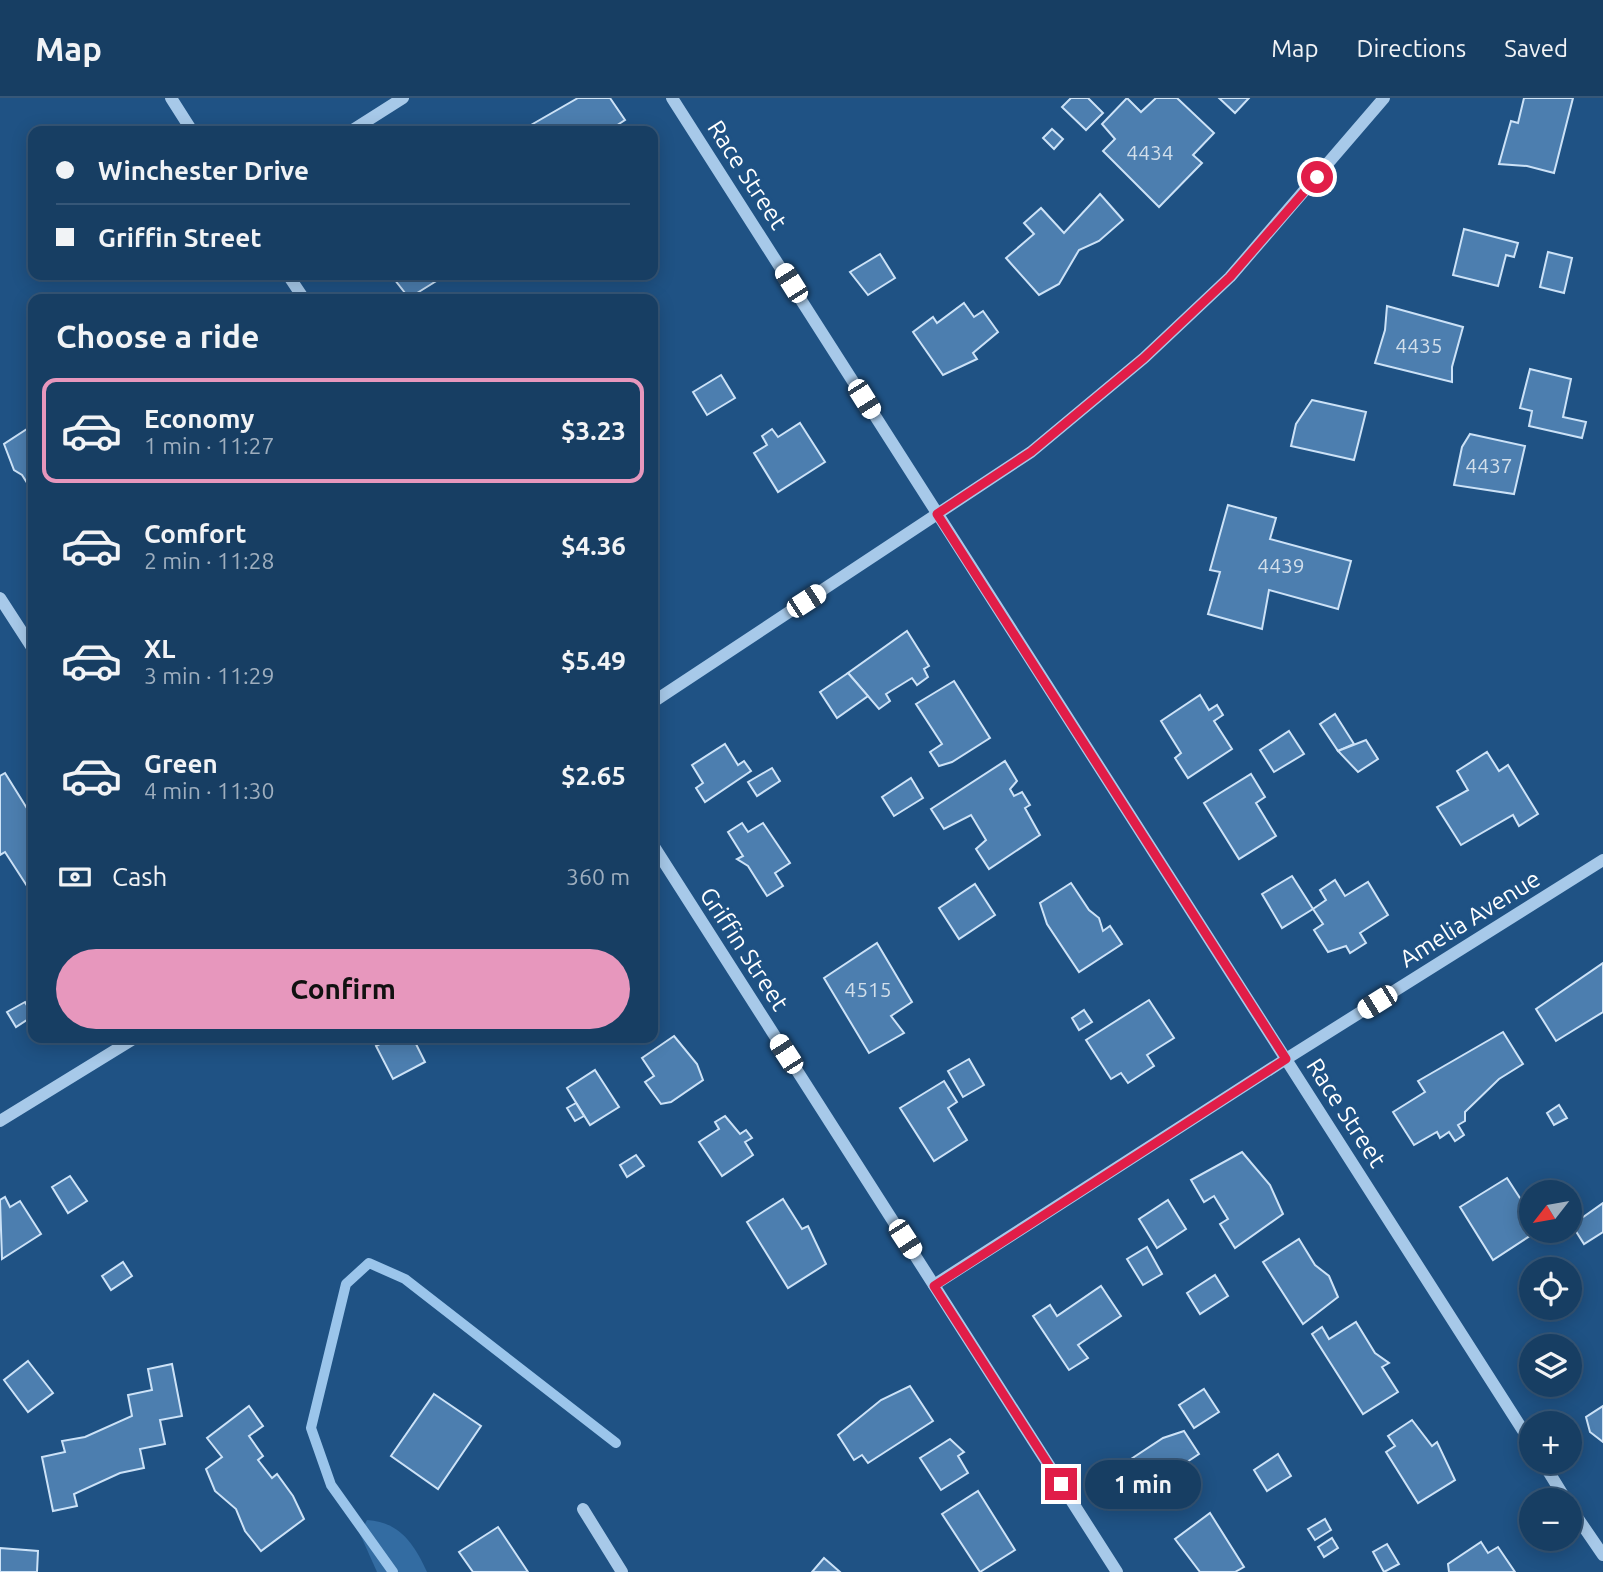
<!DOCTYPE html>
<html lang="en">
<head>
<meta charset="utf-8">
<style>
	body { margin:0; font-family:Ubuntu,sans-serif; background:#204569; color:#f1f3f6; height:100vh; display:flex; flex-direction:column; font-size:26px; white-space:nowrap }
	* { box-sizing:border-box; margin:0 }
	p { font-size:23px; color:#9eaebe }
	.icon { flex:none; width:38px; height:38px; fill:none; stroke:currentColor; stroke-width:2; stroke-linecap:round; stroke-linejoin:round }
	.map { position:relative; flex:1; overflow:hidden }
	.side { position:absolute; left:28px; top:196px; width:630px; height:749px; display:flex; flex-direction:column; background:#173e63; border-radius:14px; box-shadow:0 4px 18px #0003,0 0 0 2px #365778 }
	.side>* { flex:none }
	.hud { position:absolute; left:28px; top:28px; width:630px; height:154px; border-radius:14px; box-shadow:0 4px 18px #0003,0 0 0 2px #365778; display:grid; align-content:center; height:154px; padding:0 28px; background:#173e63 }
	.needle { width:46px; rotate:239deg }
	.tools { position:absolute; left:1519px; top:1082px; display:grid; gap:14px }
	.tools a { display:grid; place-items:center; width:63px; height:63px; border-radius:50%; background:#173e63; box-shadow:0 4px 18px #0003,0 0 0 2px #365778; font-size:35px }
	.end { position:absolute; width:32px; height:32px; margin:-16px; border:9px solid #e11d48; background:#fff; box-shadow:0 0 0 4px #fff }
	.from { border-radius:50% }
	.bubble { position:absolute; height:49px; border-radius:24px; background:#173e63; box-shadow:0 4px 18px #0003,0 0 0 2px #365778; font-size:23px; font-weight:700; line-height:49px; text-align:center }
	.car { position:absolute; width:21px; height:42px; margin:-21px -10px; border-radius:9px; box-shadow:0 0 5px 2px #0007; background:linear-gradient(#fff 24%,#345 0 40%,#fff 0 76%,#345 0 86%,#fff 0) }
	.hud b { display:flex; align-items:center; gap:24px; height:66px; font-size:26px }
	.hud b+b { border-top:2px solid #365778 }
	.hud i { width:18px; height:18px; background:#f1f3f6 }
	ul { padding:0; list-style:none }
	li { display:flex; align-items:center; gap:21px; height:105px; margin:0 14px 10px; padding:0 14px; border:4px solid transparent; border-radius:14px }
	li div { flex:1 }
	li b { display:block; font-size:26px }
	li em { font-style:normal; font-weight:700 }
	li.selected { border-color:#e797bd }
	li>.icon { width:63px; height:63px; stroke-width:1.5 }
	h2 { padding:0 28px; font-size:32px; line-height:84px }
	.pay { display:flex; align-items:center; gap:18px; height:77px; padding:0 28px; font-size:26px }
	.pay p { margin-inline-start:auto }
	.action { display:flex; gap:14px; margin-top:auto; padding:14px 28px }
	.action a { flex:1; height:80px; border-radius:42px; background:#e797bd; color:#111; font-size:28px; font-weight:700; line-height:80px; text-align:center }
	header { display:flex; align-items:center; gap:42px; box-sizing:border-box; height:98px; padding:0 35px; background:#173e63; border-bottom:2px solid #365778 }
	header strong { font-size:33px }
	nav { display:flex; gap:38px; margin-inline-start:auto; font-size:24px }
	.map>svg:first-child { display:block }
	.green { fill:#336ca2 }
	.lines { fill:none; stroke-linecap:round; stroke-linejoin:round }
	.stream { stroke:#9bc5eb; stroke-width:10 }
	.building { fill:#4c7eaf; stroke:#cce2f7; stroke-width:2 }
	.minor { stroke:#a7c9e9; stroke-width:12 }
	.route { stroke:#e11d48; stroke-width:9 }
	.labels { text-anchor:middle; stroke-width:6; stroke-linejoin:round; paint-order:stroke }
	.number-label { font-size:21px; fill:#d2dfeb }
	.street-label { font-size:24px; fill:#fff; stroke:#1f5284 }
</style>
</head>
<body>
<header>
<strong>Map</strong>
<nav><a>Map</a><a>Directions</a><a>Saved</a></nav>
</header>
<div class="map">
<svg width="1603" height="1474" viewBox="0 0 1603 1474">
	<rect width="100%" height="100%" fill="#1f5284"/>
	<path class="green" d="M367,1422C400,1424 414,1446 427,1474H377L360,1436Z"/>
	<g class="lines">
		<path class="stream" d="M393,1474L331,1387L311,1330L346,1186L369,1165L405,1181L616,1345"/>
	</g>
	<g class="building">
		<path d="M578,0H610L625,22L608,33L524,31Z"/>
		<path d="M1071,0H1088L1103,15L1086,32L1062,9Z"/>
		<path d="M1127,0L1141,14L1156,0H1177L1214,35L1193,57L1202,65L1159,109L1103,53L1115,41L1102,26Z"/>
		<path d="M1219,0H1249L1235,15Z"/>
		<path d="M1524,0H1573L1554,75L1527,68L1499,66L1511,23L1518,25Z"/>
		<path d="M1052,31L1063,41L1054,51L1043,40Z"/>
		<path d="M1100,96L1123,122L1099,143L1079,152L1059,186L1039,197L1006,160L1034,136L1024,125L1041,110L1064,135Z"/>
		<path d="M1464,131L1518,145L1514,159L1506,157L1498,188L1453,177Z"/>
		<path d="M1548,154L1572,160L1564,195L1540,189Z"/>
		<path d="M880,156L895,180L868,197L850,174Z"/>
		<path d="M391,177H435L438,182L409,200Z"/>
		<path d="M964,205L974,219L983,213L998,234L973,255L977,261L943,277L913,234L933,219L937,225Z"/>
		<path d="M1387,208L1463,229L1452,269V284L1375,265L1385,232Z"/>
		<path d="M1530,271L1571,281L1563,319L1586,324L1582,340L1529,328L1532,313L1520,310Z"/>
		<path d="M721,277L735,300L707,317L693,294Z"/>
		<path d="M1312,302L1366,314L1354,362L1291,348L1296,326Z"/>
		<path d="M800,325L825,364L778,394L754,355L767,347L762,338L772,331L778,339Z"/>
		<path d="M33,327V394L22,377L14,372L4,346Z"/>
		<path d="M1470,336L1525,348L1514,396L1454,387L1462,349Z"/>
		<path d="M1228,407L1276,420L1270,441L1351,463L1338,511L1269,492L1262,531L1208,516L1220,474L1210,472Z"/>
		<path d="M907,533L929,568L924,571L928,579L917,587L912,580L886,596L890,603L879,611L848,575Z"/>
		<path d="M848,575L868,598L837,620L820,594Z"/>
		<path d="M954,583L990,640L952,664L939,668L930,654L942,646L916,606Z"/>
		<path d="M1200,597L1209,612L1217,607L1223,617L1214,623L1232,651L1188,680L1175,660L1181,655L1161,623Z"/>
		<path d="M1335,616L1354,646L1338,653L1320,626Z"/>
		<path d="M1289,633L1304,656L1274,674L1260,652Z"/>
		<path d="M1366,642L1378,661L1358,674L1338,653Z"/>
		<path d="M725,646L738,667L744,663L751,673L705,704L696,690L703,685L692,667Z"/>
		<path d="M1487,654L1499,673L1508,667L1538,716L1519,728L1513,717L1461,747L1437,709L1468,692L1457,673Z"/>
		<path d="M1005,663L1017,683L1010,691L1014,698L1022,694L1030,707L1025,710L1040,737L989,771L976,751L986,742L971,717L944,731L931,711Z"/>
		<path d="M772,670L780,683L757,698L748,684Z"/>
		<path d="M5,675L33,720V785L27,788L5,754L0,757V678Z"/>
		<path d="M1251,676L1265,699L1256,705L1276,738L1239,761L1204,705Z"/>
		<path d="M911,680L923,700L894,718L882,699Z"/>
		<path d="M742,725L748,734L763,725L790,765L775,775L783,788L767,798L748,768L737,761L743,758L728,734Z"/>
		<path d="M1292,778L1313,811L1282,830L1262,796Z"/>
		<path d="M1335,782L1345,798L1368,784L1388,817L1360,835L1366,845L1350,855L1346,848L1328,854L1314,832L1323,826L1313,811L1326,802L1320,792Z"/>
		<path d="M1071,785L1089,812L1099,820L1103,833L1110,828L1122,846L1079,874L1047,826L1040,805Z"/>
		<path d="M975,786L995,817L959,841L939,810Z"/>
		<path d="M877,845L912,904L891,918L904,935L869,955L824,880Z"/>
		<path d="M1603,865V914L1556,943L1536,911Z"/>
		<path d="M1149,902L1174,940L1147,957L1154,968L1128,985L1121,975L1111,981L1086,942Z"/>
		<path d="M25,904L33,918L16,929L7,914Z"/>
		<path d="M1084,912L1092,924L1079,932L1072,920Z"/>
		<path d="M1503,934L1523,966L1499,981L1465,1014V1023L1458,1027L1464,1037L1455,1043L1449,1034L1440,1040L1437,1034L1414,1047L1393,1014L1425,994L1418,983Z"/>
		<path d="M674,938L697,966L703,982L671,1004L661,1006L645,984L654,978L642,960Z"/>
		<path d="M391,940H413L425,964L393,981L376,948Z"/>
		<path d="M969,961L984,987L963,999L948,973Z"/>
		<path d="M595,972L619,1009L590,1027L567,990Z"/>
		<path d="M944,983L957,1004L948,1010L967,1042L934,1063L900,1010Z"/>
		<path d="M576,1005L584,1018L575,1023L567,1010Z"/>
		<path d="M1559,1007L1567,1020L1554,1027L1547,1015Z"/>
		<path d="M725,1018L740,1036L746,1032L752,1040L745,1044L753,1057L722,1078L699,1044L719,1031L715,1024Z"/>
		<path d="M1242,1054L1270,1087L1283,1116L1235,1150L1220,1126L1228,1121L1214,1098L1204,1104L1191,1082Z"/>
		<path d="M636,1057L644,1068L627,1079L620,1067Z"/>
		<path d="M70,1078L87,1103L68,1115L52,1089Z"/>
		<path d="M1507,1080L1531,1117V1132H1539L1493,1162L1460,1109Z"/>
		<path d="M5,1099L10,1109L20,1103L41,1136L2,1161L0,1102Z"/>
		<path d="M783,1101L802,1131L808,1128L826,1166L788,1190L747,1124Z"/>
		<path d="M1168,1102L1186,1131L1157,1150L1139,1121Z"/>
		<path d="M1603,1105V1134L1584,1146L1572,1127Z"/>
		<path d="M1299,1141L1315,1167L1329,1178L1338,1199L1303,1226L1263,1164Z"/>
		<path d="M1147,1149L1162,1176L1143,1187L1127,1161Z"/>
		<path d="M123,1164L132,1178L111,1192L102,1178Z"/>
		<path d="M1215,1177L1228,1198L1200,1216L1187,1195Z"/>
		<path d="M1101,1188L1121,1218L1078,1247L1088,1260L1069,1272L1033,1218L1050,1207L1057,1218Z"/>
		<path d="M1356,1224L1375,1255L1389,1265L1382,1269L1398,1294L1363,1316L1312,1236L1322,1229L1329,1241Z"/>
		<path d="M28,1263L53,1295L28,1314L4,1282Z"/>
		<path d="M172,1266L182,1318L160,1322L165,1346L140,1351L144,1370L120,1375L74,1396L77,1408L53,1413L42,1359L65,1354L62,1343L85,1339L132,1318L128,1297L152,1292L148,1271Z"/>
		<path d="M910,1288L933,1323L868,1365L862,1357L854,1362L838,1337L881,1302Z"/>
		<path d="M1204,1291L1219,1314L1194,1330L1179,1307Z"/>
		<path d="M434,1296L481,1328L438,1391L391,1358Z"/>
		<path d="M249,1308L263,1328L249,1338L263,1358L258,1362L272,1380L277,1376L293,1398L304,1421L261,1453L245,1433L236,1411L215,1393L206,1371L222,1359L207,1340Z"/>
		<path d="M1603,1308V1344L1590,1334L1586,1319Z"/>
		<path d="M1412,1322L1432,1348L1437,1344L1455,1382L1418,1405L1386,1354L1395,1348L1388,1338Z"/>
		<path d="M1184,1333L1199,1356L1181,1368L1194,1388L1159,1411L1128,1363L1163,1340Z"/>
		<path d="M950,1341L964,1354L958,1358L968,1375L941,1392L920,1360Z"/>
		<path d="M1278,1356L1291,1378L1267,1393L1254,1372Z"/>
		<path d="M978,1393L1015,1452L980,1474L942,1416Z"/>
		<path d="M1210,1415L1244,1469L1235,1474H1200L1175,1441Z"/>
		<path d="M1325,1421L1331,1432L1315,1442L1308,1431Z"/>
		<path d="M498,1429L528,1474H473L459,1454Z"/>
		<path d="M1332,1440L1338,1450L1324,1459L1318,1449Z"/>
		<path d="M1481,1444L1488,1455L1498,1449L1515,1474H1449L1448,1466Z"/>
		<path d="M1387,1446L1399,1466L1384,1474L1373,1454Z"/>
		<path d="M0,1450L38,1453L37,1474H0Z"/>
		<path d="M824,1460L840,1474H812Z"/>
	</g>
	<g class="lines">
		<g class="minor">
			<path d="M171,0L192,33"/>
			<path d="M672,0L1531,1345"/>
			<path d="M351,33L403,0"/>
			<path d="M288,177L304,201"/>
			<path d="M0,500L33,551"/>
			<path d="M653,604L1031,354L1144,260L1230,179L1384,0"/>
			<path d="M653,747L1117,1474"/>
			<path d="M0,1023L135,940"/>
			<path d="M934,1187L1286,961L1603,762"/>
			<path d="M1542,1363L1566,1402"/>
			<path d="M1570,1409L1603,1457"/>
			<path d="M583,1411L622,1474"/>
		</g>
	</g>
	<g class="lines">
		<path class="route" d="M1061,1386L934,1188L1286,961L937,416L1031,354L1144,260L1230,179L1317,79"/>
	</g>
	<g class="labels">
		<g class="number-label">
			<text x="1150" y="62">4434</text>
			<text x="1419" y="255">4435</text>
			<text x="1489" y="375">4437</text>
			<text x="1281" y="475">4439</text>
			<text x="868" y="899">4515</text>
		</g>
		<g class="street-label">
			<text transform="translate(747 77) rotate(57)" y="8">Race Street</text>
			<text transform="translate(1470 821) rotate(-32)" y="8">Amelia Avenue</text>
			<text transform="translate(744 851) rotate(57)" y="8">Griffin Street</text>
			<text transform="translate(1346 1015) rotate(57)" y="8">Race Street</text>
		</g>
	</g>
</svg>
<div class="tools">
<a><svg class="needle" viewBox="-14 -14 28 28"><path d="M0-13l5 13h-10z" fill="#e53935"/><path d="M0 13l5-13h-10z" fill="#9eaebe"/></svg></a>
<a><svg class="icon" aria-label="locate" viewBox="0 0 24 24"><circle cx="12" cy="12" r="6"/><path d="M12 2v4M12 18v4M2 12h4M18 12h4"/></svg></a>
<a><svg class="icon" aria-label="layers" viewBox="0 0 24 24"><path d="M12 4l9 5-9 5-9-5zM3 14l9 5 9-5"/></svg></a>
<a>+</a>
<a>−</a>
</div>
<i class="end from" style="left:1317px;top:79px"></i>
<i class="end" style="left:1061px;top:1386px"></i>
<div class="bubble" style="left:1085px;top:1362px;width:116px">1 min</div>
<i class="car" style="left:791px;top:185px;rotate:328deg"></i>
<i class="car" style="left:864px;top:301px;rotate:148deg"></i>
<i class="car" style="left:806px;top:503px;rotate:57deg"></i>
<i class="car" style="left:1377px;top:904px;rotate:238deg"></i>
<i class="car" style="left:786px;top:956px;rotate:327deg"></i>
<i class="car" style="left:905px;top:1141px;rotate:147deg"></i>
<div class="hud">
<b><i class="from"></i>Winchester Drive</b>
<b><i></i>Griffin Street</b>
</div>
<section class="side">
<h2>Choose a ride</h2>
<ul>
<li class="selected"><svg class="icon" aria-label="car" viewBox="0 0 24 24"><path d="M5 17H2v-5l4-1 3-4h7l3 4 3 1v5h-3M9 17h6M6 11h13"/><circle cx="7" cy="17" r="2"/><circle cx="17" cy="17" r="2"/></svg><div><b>Economy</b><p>1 min · 11:27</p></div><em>$3.23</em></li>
<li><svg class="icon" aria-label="car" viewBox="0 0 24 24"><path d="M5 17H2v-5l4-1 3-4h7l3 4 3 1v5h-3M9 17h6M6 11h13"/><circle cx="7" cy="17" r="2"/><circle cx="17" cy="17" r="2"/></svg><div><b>Comfort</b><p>2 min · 11:28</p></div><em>$4.36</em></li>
<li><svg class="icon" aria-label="car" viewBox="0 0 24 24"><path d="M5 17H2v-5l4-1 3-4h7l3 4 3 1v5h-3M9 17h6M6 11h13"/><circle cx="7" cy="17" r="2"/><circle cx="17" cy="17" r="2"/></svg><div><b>XL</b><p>3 min · 11:29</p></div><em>$5.49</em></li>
<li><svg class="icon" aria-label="car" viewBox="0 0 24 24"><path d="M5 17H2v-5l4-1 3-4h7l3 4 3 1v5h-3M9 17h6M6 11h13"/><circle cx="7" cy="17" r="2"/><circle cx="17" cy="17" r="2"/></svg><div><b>Green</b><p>4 min · 11:30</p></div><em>$2.65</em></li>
</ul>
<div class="pay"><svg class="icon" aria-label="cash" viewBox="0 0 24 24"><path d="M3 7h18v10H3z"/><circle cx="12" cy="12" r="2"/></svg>Cash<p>360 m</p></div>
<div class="action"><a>Confirm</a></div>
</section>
</div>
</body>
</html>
